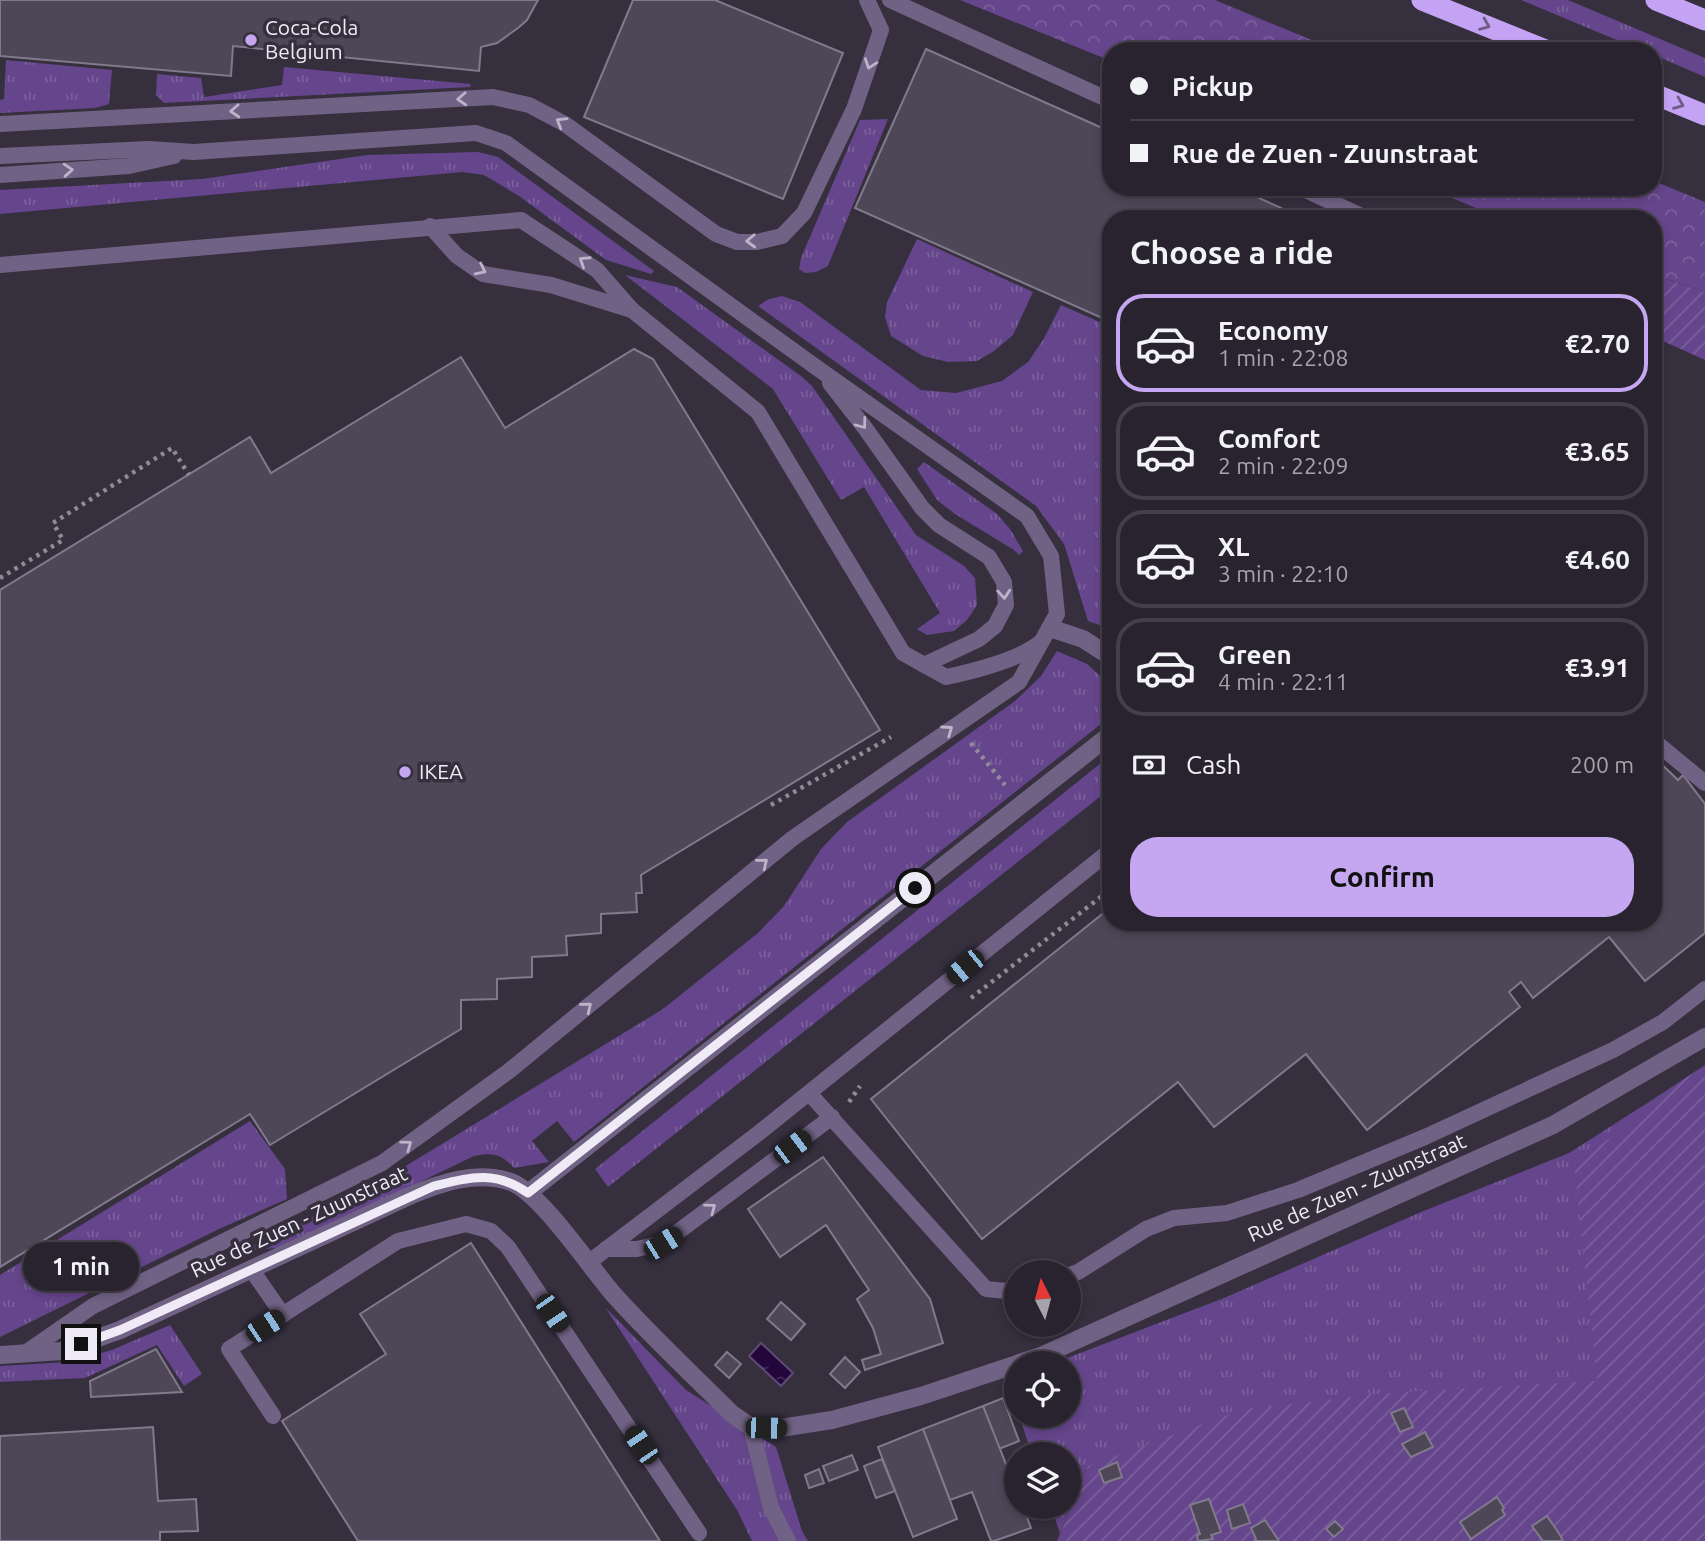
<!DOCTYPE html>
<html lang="en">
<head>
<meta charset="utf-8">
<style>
	body { margin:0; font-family:Ubuntu,sans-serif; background:#342f3a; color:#f1f3f6; height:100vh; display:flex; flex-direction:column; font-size:26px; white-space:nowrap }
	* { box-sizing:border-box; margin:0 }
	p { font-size:23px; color:#a5a4aa }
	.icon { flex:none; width:38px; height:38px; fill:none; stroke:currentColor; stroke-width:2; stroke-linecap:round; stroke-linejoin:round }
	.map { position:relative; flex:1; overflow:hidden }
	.details { position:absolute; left:1102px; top:210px; width:560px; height:721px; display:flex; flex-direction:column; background:#28232e; border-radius:28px; box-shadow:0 4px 10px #0003,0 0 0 2px #44404a }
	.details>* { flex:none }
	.top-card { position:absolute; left:1102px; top:42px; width:560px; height:154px; border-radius:28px; box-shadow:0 4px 10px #0003,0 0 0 2px #44404a; display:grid; align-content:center; height:154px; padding:0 28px; background:#28232e }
	.needle { width:46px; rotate:354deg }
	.controls { position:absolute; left:1004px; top:1260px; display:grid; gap:14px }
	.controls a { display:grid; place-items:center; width:77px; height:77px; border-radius:50%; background:#28232e; box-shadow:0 4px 10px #0003,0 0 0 2px #44404a; font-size:35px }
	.end { position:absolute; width:32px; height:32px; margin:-16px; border:9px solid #efebf6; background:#111; box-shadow:0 0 0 4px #111 }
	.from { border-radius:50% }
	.bubble { position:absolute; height:49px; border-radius:24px; background:#28232e; box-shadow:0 4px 10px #0003,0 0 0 2px #44404a; font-size:23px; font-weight:600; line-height:49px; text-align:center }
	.car { position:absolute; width:21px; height:42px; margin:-21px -10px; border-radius:9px; box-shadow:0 0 5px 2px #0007; background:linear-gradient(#222 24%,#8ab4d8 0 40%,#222 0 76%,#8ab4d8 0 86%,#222 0) }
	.top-card b { display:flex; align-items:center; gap:24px; height:66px; font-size:26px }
	.top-card b+b { border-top:2px solid #44404a }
	.top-card i { width:18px; height:18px; background:#f1f3f6 }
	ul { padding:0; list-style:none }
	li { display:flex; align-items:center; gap:21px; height:98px; margin:0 14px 10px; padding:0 14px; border:4px solid #44404a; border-radius:28px }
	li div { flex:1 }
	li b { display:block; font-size:26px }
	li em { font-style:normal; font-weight:600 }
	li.active { border-color:#c5a7f1 }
	li>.icon { width:63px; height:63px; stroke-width:1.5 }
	h2 { padding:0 28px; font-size:32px; line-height:84px }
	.pay { display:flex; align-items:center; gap:18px; height:77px; padding:0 28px; font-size:26px }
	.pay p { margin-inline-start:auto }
	.button { display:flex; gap:14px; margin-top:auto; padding:14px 28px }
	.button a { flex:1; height:80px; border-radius:28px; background:#c5a7f1; color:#111; font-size:28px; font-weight:600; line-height:80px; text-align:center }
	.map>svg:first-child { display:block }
	.grass { fill:url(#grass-tufts) }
	.forest { fill:url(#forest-crowns) }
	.garden { fill:url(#garden-furrows) }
	.water { fill:url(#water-ripples); stroke:#604b74; stroke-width:2 }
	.building { fill:#4e4758; stroke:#817a8c; stroke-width:2 }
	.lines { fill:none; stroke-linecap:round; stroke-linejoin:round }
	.path { stroke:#908b98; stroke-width:4.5; stroke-dasharray:3.5 5; stroke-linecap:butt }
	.lane { stroke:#706284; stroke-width:16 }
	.street { stroke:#706284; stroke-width:18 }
	.highway { stroke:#c4a2f4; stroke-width:21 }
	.oneway { stroke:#6e5d87 }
	.oneway2 { stroke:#bcb4c8 }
	.route { stroke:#efebf6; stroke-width:9 }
	.poi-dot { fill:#c5a7f1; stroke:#352f3e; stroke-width:2.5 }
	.labels { text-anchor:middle; stroke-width:7; stroke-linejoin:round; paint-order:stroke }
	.poi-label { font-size:21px; fill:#efebf6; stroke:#352f3e; text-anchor:start }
	.street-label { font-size:21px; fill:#efebf6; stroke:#352f3e }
</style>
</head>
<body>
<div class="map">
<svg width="1705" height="1541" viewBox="0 0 1705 1541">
	<defs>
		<pattern id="grass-tufts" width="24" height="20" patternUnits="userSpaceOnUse" patternTransform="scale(1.75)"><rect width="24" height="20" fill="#65458b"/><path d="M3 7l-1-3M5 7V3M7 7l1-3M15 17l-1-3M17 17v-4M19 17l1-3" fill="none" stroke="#7b609c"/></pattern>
		<pattern id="forest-crowns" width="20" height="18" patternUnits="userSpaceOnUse" patternTransform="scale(1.75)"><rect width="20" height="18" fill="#65458b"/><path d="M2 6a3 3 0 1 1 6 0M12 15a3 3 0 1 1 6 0" fill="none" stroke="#7b609c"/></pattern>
		<pattern id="garden-furrows" width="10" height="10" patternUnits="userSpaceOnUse" patternTransform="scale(1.75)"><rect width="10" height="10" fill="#65458b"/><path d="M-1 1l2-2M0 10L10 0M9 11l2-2" fill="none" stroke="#7b609c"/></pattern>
		<pattern id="water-ripples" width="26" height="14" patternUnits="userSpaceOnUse" patternTransform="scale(1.75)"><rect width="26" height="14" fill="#22063c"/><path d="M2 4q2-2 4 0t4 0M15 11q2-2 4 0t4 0" fill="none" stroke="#422a59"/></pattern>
	</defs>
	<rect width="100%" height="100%" fill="#352f3e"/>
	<g class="grass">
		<path d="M1521,0H1568L1580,5L1705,58V77L1654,55V51H1643Z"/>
		<path d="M6,60L112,70L109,104L95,108L0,113V100L4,99Z"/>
		<path d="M284,67L471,84L470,87L164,103L156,95L157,74L201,78L204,97L282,85Z"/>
		<path d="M888,119L828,266L816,272L805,273L799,269L801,258L860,120Z"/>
		<path d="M478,152L498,157L654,271L651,274L606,260L519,196L484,175L463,172L0,214V190L202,179L367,155Z"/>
		<path d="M917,239L1033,292L1013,335L994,351L977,361L948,362L923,356L891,336L885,317L887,302Z"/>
		<path d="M625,275L677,287L801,376L812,386L916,535L964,566L975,578L977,605L967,620L954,631L927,635L917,629L940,613L864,487L841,500L773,389Z"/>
		<path d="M782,296L800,302L921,390L956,393L1002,381L1028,362L1043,340L1061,305L1111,327V629L1088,621L1064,544L1036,506L758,306L769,299Z"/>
		<path d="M924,462L997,514L1010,529L1023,551L1019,555L1014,550L955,514L937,500L917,469Z"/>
		<path d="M1057,651L1087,664L1111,686V716L574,1142L557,1121L532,1141L549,1162L514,1168C502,1154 492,1152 474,1156L285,1247L239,1252L329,1209L391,1175L663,1009L758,933L784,906L821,849L847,822L1015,701L1041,676Z"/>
		<path d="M1111,755V788L608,1187L595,1169Z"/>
		<path d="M1652,1100L1693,1162L1705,1372L1088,1466L1060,1533L1051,1507H1069V1454H1032L1019,1416H1069V1363H1054L1224,1298L1421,1212L1569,1153Z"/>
		<path d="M250,1121L285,1169L287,1199L219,1229L0,1337V1275Z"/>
		<path d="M605,1307L686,1390L776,1447L802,1531L808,1541H752L737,1510Z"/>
		<path d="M170,1325L202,1374L184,1386L157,1345L85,1378L0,1382V1366L68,1362L112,1350Z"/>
	</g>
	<g class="forest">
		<path d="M960,0H1215L1338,51H1111V61Z"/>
		<path d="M1654,181L1705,202V292L1654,275V219H1503L1425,187H1654Z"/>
	</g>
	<g class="garden">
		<path d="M1654,275L1705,292V360L1654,337Z"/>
		<path d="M1705,1065V1541H1057L1088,1466L1244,1409L1398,1392L1597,1381L1574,1164L1655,1106L1652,1100Z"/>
	</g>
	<path class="water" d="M761,1343L793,1373L781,1386L749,1356Z"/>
	<g class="building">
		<path d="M0,0H538L527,20L518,28L497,43L481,47L479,71L233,46L231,76L0,56Z"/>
		<path d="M633,0H715L843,53L783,199L584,117Z"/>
		<path d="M926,49L1111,132V187H1235L1305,219H1111V322L855,208Z"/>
		<path d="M634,349L653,359L880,730L641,875L642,893H636L637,912L601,914V933L566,936L567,955L532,957V977L497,979V999L461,1000V1029L270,1145L250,1114L0,1267V590L250,437L271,473L461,357L505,428Z"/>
		<path d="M1654,757L1678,780L1683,775L1705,804V933L1645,981L1609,937L1533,998L1521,982L1509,992L1520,1007L1367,1130L1306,1054L1214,1127L1178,1082L982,1239L871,1099L1111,907V922H1654Z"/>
		<path d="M823,1157L930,1299L943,1343L865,1370L862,1360L881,1354L873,1328L857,1299L869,1290L826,1225L780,1257L748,1209Z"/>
		<path d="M471,1243L660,1541H358L282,1421L386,1354L360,1314Z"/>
		<path d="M781,1302L805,1324L791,1340L767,1319Z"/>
		<path d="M156,1349L182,1392L91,1397L90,1381Z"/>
		<path d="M727,1352L741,1364L729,1378L715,1365Z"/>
		<path d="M845,1357L860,1372L845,1388L830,1374Z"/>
		<path d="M1003,1398L1019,1441L999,1449L983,1406Z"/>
		<path d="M983,1406L1017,1492V1507H1023L1031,1528L994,1541H991L972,1492L950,1500L923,1429Z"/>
		<path d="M1404,1408L1413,1427L1400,1432L1391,1413Z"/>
		<path d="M153,1427L158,1501L196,1499L198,1531L160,1532V1541H0V1436Z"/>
		<path d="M923,1429L957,1519L913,1537L878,1447Z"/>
		<path d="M1425,1432L1433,1447L1411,1457L1402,1444Z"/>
		<path d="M852,1455L858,1470L829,1481L823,1466Z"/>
		<path d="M882,1459L895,1491L876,1498L864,1466Z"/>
		<path d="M1117,1462L1122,1477L1104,1483L1099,1470Z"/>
		<path d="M819,1469L824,1483L809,1488L805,1475Z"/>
		<path d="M1497,1497L1504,1508L1502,1510L1505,1515L1471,1539L1460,1522Z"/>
		<path d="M1209,1499L1221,1532L1211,1535L1213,1539L1198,1541L1197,1535L1200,1534L1190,1505Z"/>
		<path d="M1243,1504L1250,1523L1232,1529L1227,1510Z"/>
		<path d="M1023,1507H1042L1043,1509L1026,1515Z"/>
		<path d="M1547,1516L1560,1535L1563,1541H1543L1532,1526Z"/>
		<path d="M1265,1520L1279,1541H1254L1256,1539L1251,1528Z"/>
		<path d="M1335,1521L1343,1529L1334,1537L1326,1529Z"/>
	</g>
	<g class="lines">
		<g class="path">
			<path d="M0,578L63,540L53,523L172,448L189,475"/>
			<path d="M971,743L1005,785"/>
			<path d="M771,805L891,737"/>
			<path d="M971,998L1111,889"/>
			<path d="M849,1102L860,1086"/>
		</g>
		<g class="lane">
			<path d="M890,0L1111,101"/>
			<path d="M0,124L493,97L529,105L565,124L716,234L737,242H757L782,236L804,213L854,109L881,30L867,0"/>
			<path d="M0,156L149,149L194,152L476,133L506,143L820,370L1027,516L1051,556L1057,614L1019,682L793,838L509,1071L382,1163L93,1306L25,1353"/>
			<path d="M0,175L129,166L174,156"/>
			<path d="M1299,187L1368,219"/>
			<path d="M430,226L457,256L483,274L551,285L632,310"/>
			<path d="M0,265L521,220L597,270L632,310L758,412L903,653L946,677C974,671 1019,660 1041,642"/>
			<path d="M830,383L865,428L922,508L939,525L989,557L1004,582L1006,605L995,626L979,639L924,665"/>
			<path d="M1654,741L1705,783"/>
			<path d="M809,1093L986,1289L1017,1292"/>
			<path d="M606,1249H637L663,1243L832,1117"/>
			<path d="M588,1263L760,1132L1111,850"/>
			<path d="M251,1269L283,1315"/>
			<path d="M1069,1275L1078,1272L1146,1229L1174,1218L1227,1213L1298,1190L1425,1137L1613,1050L1663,1022L1705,989"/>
			<path d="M273,1416L229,1349L398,1241L466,1224L491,1231L508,1247L699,1533"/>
			<path d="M751,1427L771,1508L788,1541"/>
		</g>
		<g class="street">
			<path d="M1050,628L1083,639L1111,657"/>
			<path d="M528,1193L1111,734"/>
			<path d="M0,1355L62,1351L120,1330L407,1197C440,1183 476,1170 511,1182C541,1193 591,1269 615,1296C652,1337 693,1375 732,1414L751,1427L781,1428L832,1420L921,1396L1017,1364"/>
			<path d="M1019,1363L1041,1356L1553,1125L1705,1037"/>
		</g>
		<g class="highway">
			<path d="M1422,0L1548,51"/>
			<path d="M1656,0L1705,20"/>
			<path d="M1654,94L1705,115"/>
		</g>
	</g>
	<defs><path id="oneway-chevron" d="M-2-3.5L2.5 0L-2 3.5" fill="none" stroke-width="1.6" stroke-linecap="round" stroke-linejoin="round" transform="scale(1.75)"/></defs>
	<g class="oneway">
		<use href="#oneway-chevron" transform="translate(1485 25) rotate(22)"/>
		<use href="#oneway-chevron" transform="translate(1679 104) rotate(22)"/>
	</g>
	<g class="oneway2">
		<use href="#oneway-chevron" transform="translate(870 64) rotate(109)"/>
		<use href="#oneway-chevron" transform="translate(462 99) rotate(177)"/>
		<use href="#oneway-chevron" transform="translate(235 111) rotate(177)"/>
		<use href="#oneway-chevron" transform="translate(561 122) rotate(-149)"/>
		<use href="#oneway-chevron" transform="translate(68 170) rotate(-4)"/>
		<use href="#oneway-chevron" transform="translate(751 241) rotate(178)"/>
		<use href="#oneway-chevron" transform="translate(584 261) rotate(-147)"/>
		<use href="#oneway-chevron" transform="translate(481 270) rotate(26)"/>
		<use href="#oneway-chevron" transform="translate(862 424) rotate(53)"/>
		<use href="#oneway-chevron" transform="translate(1004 594) rotate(86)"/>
		<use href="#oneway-chevron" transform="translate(948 730) rotate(-35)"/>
		<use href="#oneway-chevron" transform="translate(763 863) rotate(-39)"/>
		<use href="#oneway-chevron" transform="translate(587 1007) rotate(-39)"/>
		<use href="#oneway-chevron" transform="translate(407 1145) rotate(-36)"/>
		<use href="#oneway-chevron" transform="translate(711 1208) rotate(-37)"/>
	</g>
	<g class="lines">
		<path class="route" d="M81,1344L120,1330L434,1186C471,1177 495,1170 528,1193L915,888"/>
	</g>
	<g class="poi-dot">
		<circle cx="251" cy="40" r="7"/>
		<circle cx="405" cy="772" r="7"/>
	</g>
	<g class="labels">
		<g class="poi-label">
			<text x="265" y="35">Coca-Cola<tspan x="265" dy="24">Belgium</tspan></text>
			<text x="419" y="779">IKEA</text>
		</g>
		<g class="street-label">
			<text transform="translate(1357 1188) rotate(-24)" y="7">Rue de Zuen - Zuunstraat</text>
			<text transform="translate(299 1222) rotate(-25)" y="7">Rue de Zuen - Zuunstraat</text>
		</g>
	</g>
</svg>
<div class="controls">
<a><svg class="needle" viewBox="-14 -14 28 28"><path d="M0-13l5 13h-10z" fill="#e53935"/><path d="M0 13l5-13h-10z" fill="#a5a4aa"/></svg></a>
<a><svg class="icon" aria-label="locate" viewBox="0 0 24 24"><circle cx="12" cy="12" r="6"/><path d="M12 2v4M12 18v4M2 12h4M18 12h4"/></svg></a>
<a><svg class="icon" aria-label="layers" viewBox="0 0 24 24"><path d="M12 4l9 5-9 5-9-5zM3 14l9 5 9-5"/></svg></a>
</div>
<i class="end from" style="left:915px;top:888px"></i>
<i class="end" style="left:81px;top:1344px"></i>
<div class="bubble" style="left:23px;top:1242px;width:116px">1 min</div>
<i class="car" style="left:965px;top:967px;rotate:231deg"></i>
<i class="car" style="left:792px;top:1147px;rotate:53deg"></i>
<i class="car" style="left:663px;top:1243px;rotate:58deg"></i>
<i class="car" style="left:552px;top:1313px;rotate:146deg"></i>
<i class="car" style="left:265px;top:1326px;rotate:57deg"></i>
<i class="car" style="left:766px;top:1428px;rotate:91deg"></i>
<i class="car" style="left:641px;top:1445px;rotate:326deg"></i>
<div class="top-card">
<b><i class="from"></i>Pickup</b>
<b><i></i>Rue de Zuen - Zuunstraat</b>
</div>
<section class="details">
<h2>Choose a ride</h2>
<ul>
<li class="active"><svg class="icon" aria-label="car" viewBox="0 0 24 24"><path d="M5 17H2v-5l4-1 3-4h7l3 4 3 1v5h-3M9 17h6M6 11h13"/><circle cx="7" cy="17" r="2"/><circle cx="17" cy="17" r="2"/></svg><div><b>Economy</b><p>1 min · 22:08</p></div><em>€2.70</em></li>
<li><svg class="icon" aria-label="car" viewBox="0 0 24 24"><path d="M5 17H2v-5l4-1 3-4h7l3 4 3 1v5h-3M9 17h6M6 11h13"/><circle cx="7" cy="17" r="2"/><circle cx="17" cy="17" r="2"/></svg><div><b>Comfort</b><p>2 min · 22:09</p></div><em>€3.65</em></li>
<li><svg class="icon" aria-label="car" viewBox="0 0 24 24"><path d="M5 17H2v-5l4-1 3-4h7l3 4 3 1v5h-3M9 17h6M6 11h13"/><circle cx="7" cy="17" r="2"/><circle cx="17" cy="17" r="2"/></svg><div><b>XL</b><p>3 min · 22:10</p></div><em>€4.60</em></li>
<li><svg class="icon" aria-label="car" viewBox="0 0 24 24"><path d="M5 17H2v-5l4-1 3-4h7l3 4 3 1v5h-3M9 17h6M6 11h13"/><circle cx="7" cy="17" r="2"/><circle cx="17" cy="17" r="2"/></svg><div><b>Green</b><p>4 min · 22:11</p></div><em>€3.91</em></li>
</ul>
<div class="pay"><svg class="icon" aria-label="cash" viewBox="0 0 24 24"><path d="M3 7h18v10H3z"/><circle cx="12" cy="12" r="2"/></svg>Cash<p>200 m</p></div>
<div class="button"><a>Confirm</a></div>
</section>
</div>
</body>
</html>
